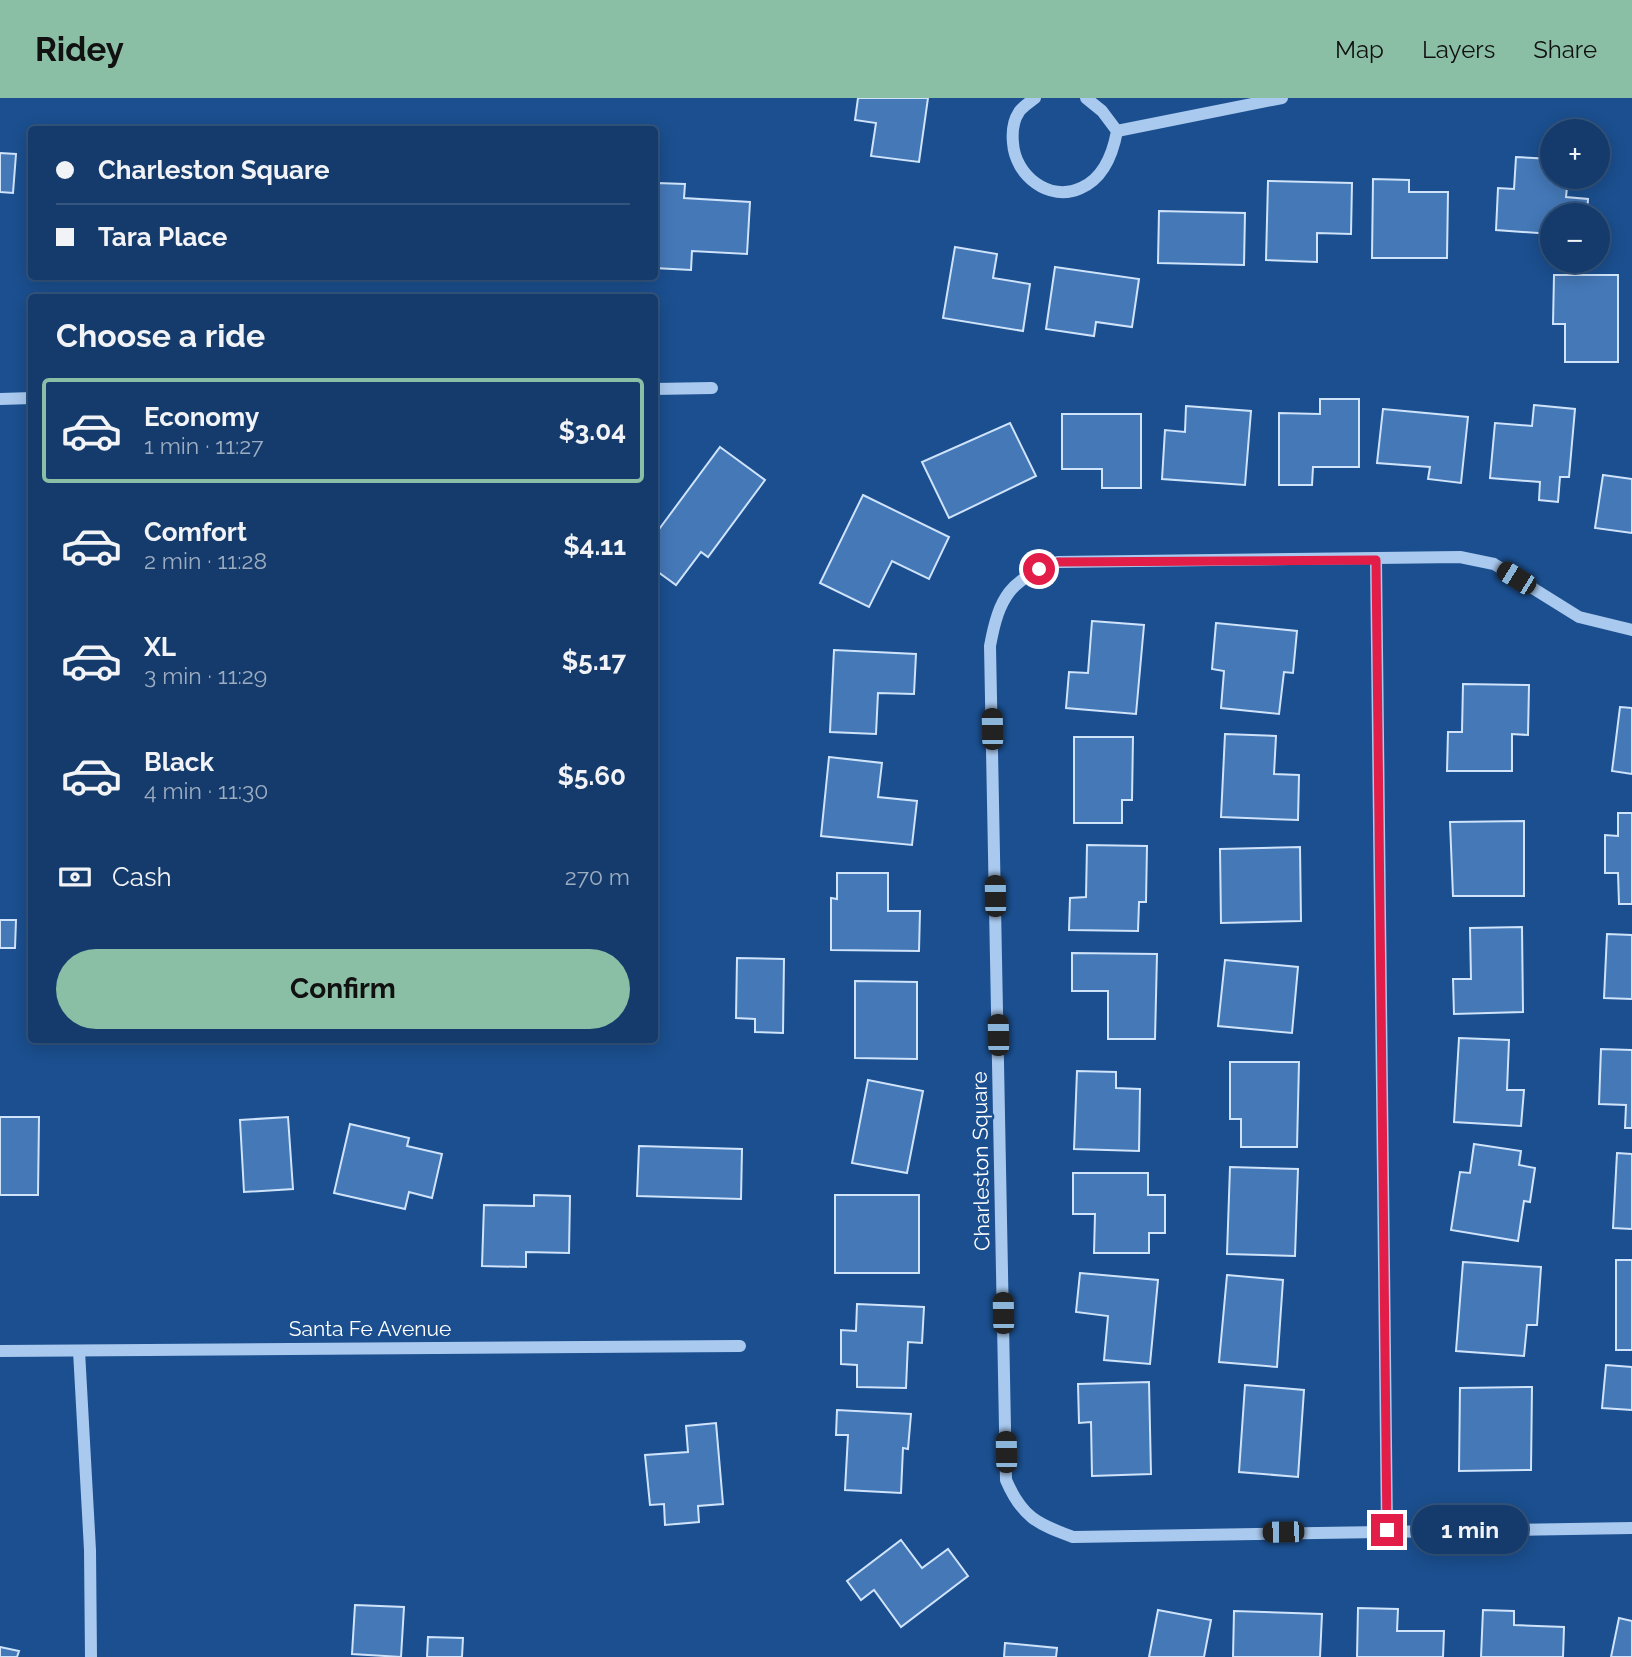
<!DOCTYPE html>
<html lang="en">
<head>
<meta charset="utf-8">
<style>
	body { margin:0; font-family:Raleway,sans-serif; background:#1d4271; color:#f1f3f6; height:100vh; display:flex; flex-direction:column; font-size:26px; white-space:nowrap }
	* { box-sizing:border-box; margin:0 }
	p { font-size:23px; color:#9dadc1 }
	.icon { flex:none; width:38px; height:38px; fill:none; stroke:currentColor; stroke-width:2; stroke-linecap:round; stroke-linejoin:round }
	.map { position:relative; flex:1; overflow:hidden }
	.panel { position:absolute; left:28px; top:196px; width:630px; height:749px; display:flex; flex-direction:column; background:#143b6b; border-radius:7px; box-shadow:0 4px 18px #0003,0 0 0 2px #33557e }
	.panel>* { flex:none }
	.top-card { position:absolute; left:28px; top:28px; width:630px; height:154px; border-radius:7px; box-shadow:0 4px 18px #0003,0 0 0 2px #33557e; display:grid; align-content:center; height:154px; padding:0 28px; background:#143b6b }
	.controls { position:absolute; left:1540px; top:21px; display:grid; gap:14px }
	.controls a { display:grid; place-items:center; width:70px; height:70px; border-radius:50%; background:#143b6b; box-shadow:0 4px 18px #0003,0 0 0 2px #33557e; font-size:35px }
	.end { position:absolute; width:32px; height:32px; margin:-16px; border:9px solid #e11d48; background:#fff; box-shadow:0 0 0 4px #fff }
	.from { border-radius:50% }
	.bubble { position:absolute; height:49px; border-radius:24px; background:#143b6b; box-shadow:0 4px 18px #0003,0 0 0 2px #33557e; font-size:23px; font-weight:700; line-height:49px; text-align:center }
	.car { position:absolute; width:21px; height:42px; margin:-21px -10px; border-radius:9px; box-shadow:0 0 5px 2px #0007; background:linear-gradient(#222 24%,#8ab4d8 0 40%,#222 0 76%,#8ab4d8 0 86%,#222 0) }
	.top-card b { display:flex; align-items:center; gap:24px; height:66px; font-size:26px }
	.top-card b+b { border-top:2px solid #33557e }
	.top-card i { width:18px; height:18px; background:#f1f3f6 }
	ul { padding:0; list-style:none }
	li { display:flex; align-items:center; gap:21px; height:105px; margin:0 14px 10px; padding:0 14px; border:4px solid transparent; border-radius:7px }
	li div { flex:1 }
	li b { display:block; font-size:26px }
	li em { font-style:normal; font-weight:700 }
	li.selected { border-color:#8abfa5 }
	li>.icon { width:63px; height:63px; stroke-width:1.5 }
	h2 { padding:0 28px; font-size:32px; line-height:84px }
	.pay { display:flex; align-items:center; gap:18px; height:77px; padding:0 28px; font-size:26px }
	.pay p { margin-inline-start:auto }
	.primary-button { display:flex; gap:14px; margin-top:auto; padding:14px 28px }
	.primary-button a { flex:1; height:80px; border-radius:42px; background:#8abfa5; color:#111; font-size:28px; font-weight:700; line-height:80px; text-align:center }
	header { display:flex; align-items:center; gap:42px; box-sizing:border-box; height:98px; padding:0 35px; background:#8abfa5; color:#111 }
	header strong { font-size:33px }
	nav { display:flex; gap:38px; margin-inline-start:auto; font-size:24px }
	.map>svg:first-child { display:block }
	.building { fill:#4478b7; stroke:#cfe3fa; stroke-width:2 }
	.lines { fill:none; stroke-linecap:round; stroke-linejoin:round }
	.minor { stroke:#a9c9ee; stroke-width:12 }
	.route { stroke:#e11d48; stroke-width:9 }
	.labels { text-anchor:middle; stroke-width:5; stroke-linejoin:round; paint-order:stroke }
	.street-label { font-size:21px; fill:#fff; stroke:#1b4f8f }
</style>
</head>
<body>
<header>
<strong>Ridey</strong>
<nav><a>Map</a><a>Layers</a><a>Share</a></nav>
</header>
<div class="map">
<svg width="1632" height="1559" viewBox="0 0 1632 1559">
	<rect width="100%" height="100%" fill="#1b4f8f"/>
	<g class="building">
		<path d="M858,0H928L919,64L871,58L876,25L855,22Z"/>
		<path d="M0,55L16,56L13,95L0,94Z"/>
		<path d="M1516,59L1552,61V79H1568L1566,99L1588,101L1587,117H1552V136L1496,132L1498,90L1514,91Z"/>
		<path d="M1373,81L1409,82V94H1448L1447,160H1372Z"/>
		<path d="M1268,83L1352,85L1351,136L1317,135V164L1266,162Z"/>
		<path d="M657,85L685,86L684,100L750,104L747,156L692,153L691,172L654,170Z"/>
		<path d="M1159,113L1245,115L1244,167L1158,165Z"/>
		<path d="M955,149L997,156L993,180L1030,186L1023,233L943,220Z"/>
		<path d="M1055,169L1139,181L1132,229L1096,224L1094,238L1046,231Z"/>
		<path d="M1554,177H1618V264H1565V226H1553Z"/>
		<path d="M1320,301H1359V369H1313L1312,387H1279V315L1320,316Z"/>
		<path d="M1534,307L1575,311L1569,379H1560L1558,404L1539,402L1540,384L1490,380L1495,325L1532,328Z"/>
		<path d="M1186,308L1251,313L1245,387L1162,381L1165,332L1185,334Z"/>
		<path d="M1383,311L1468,319L1461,385L1428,381L1430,369L1377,365Z"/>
		<path d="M1062,316H1141V390H1102V371H1062Z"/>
		<path d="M1010,325L1036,378L949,420L922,364Z"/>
		<path d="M720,349L765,382L708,459L701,454L676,487L654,471V438Z"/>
		<path d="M1603,377L1632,381V435L1595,430Z"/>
		<path d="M863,397L949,439L929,481L892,463L869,509L820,485Z"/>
		<path d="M1092,523L1144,527L1136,616L1066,610L1069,574L1088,575Z"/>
		<path d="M1216,525L1297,533L1293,575L1284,574L1279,616L1221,610L1224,573L1212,571Z"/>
		<path d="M834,552L916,556L914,596L878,595L876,636L830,634Z"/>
		<path d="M1463,586L1529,587L1528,637L1512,636V673H1447L1448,634H1462Z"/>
		<path d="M1620,609L1632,610V676L1612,673Z"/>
		<path d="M1225,636L1276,638L1274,676L1299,677L1298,722L1221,719Z"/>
		<path d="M1074,639H1133L1132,702H1122V725H1074Z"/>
		<path d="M829,659L882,665L878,699L917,703L912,747L821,738Z"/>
		<path d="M1618,715H1632V806H1619L1618,775H1605V737L1618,738Z"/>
		<path d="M1524,723V798H1453L1450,724Z"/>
		<path d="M1087,747L1147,748L1146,804H1139L1138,833L1069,832L1070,800L1086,799Z"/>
		<path d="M1300,749L1301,823L1221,825L1220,751Z"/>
		<path d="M837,775H888V813H920L919,853L831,852V800L837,801Z"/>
		<path d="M0,822H16L15,850H0Z"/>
		<path d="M1522,829L1523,914L1454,916L1453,881H1471L1470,830Z"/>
		<path d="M1607,836L1632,837V901L1604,900Z"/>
		<path d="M1072,855L1157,856L1155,941H1108V893H1072Z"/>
		<path d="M737,860L784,861L783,935L755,934V921L736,920Z"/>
		<path d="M1225,862L1298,869L1292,935L1218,928Z"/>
		<path d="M855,883L917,884V961L855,960Z"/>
		<path d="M1459,940L1509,942L1507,992H1524L1521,1028L1454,1024Z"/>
		<path d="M1601,951L1632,952V1030H1625L1626,1007L1599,1006Z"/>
		<path d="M1230,964H1299L1297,1049H1241V1021H1230Z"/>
		<path d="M1077,973L1116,974V990L1140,991L1139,1053L1074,1051Z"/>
		<path d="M868,982L923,993L907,1075L852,1065Z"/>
		<path d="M0,1019H39L38,1097H0Z"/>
		<path d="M288,1019L293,1091L244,1094L240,1022Z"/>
		<path d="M350,1026L409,1040L407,1048L442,1056L432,1100L409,1094L405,1111L334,1095Z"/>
		<path d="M1474,1046L1521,1053L1519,1067L1535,1070L1530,1104L1524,1103L1518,1143L1451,1132L1460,1074L1470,1075Z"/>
		<path d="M639,1048L742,1051L741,1101L637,1098Z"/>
		<path d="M1617,1055L1632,1056V1131L1613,1130Z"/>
		<path d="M1230,1069L1298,1071L1295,1158L1227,1156Z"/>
		<path d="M1073,1075H1148V1097H1165V1135H1149V1155H1094L1095,1116H1073Z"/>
		<path d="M534,1097L570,1098L569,1155L526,1154V1169L482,1168L484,1107L534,1108Z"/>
		<rect x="835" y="1097" width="84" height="78"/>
		<rect x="1616" y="1162" width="16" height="90"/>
		<path d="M1463,1164L1541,1169L1537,1227H1527L1524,1258L1456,1253Z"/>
		<path d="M1080,1175L1158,1182L1150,1266L1104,1262L1108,1218L1076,1214Z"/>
		<path d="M1227,1177L1283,1182L1277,1269L1219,1264Z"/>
		<path d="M857,1206L924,1209L922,1245L908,1244L906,1290L857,1289V1267L841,1266V1232L856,1233Z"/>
		<path d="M1606,1267L1632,1269V1312L1602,1310Z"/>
		<path d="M1149,1284L1151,1376L1092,1378L1091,1324L1079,1325L1078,1286Z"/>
		<path d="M1245,1287L1304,1292L1298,1379L1239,1374Z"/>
		<path d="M1532,1289L1531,1372L1459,1373L1460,1290Z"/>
		<path d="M837,1312L911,1316L908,1351L903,1350L901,1395L845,1392L848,1337H836Z"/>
		<path d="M716,1325L723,1406L698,1408L699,1424L665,1427L664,1406L650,1407L645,1357L688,1354L686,1328Z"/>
		<path d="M901,1442L922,1470L948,1451L968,1478L901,1529L874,1492L861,1502L847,1483Z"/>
		<path d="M355,1507L404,1509L401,1559L352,1556Z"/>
		<path d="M1358,1510L1398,1511L1397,1533H1444L1443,1559H1357Z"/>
		<path d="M1158,1512L1211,1522L1204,1559H1149Z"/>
		<path d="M1483,1512L1514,1513V1527L1564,1529L1563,1559H1481Z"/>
		<path d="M1234,1513L1322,1516L1320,1559H1233Z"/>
		<path d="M1619,1520L1632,1523V1559H1611Z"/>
		<path d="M428,1539L463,1540L462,1559H427Z"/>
		<path d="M1005,1545L1057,1550L1056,1559H1004Z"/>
		<path d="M0,1549L19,1553L17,1559H0Z"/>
	</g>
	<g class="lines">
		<g class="minor">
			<path d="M1035,0C1030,4 1022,9 1019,14C1013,23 1012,35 1013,45C1015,77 1049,105 1081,90C1104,80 1113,55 1117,33L1102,13L1086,0"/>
			<path d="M1117,33L1282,0"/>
			<path d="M654,291L712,290"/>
			<path d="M0,301L32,300"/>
			<path d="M1376,462L1387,1432"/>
			<path d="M1632,532L1579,519L1494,466L1460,459L1058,464C1010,481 999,499 990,548L1006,1382C1022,1419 1037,1426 1073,1439L1632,1430"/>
			<path d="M0,1253L740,1248"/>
			<path d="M79,1253L90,1452L91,1559"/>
		</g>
	</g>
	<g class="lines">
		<path class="route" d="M1039,471L1058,464L1376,462L1387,1432"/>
	</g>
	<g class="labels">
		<g class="street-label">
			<text transform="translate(981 1063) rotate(-91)" y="7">Charleston Square</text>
			<text x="370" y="1238">Santa Fe Avenue</text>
		</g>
	</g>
</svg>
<div class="controls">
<a>+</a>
<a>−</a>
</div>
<i class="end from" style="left:1039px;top:471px"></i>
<i class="end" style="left:1387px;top:1432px"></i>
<div class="bubble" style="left:1412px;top:1407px;width:116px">1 min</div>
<i class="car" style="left:1516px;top:480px;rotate:302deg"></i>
<i class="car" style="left:992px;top:631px;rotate:359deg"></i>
<i class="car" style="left:995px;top:798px;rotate:359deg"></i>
<i class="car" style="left:998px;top:937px;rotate:359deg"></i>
<i class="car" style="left:1003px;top:1215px;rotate:359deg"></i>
<i class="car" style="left:1006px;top:1354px;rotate:359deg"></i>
<i class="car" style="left:1283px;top:1434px;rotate:269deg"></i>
<div class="top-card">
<b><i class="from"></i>Charleston Square</b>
<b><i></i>Tara Place</b>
</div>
<section class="panel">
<h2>Choose a ride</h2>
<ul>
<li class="selected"><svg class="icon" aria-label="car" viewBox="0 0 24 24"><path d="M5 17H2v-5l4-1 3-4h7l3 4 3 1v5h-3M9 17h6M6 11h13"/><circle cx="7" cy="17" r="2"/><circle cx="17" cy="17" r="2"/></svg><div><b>Economy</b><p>1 min · 11:27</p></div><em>$3.04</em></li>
<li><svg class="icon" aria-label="car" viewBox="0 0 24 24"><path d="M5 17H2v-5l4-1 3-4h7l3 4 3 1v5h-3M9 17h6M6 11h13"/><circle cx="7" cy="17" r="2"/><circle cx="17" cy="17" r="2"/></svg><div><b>Comfort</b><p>2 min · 11:28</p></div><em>$4.11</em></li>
<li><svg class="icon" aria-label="car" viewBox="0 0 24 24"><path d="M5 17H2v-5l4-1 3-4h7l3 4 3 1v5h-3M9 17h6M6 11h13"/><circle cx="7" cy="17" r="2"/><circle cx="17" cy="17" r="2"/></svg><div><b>XL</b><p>3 min · 11:29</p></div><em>$5.17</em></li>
<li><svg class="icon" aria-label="car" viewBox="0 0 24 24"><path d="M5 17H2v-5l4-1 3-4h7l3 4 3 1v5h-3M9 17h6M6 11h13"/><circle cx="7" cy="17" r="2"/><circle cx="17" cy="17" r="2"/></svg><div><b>Black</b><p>4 min · 11:30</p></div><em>$5.60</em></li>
</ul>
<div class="pay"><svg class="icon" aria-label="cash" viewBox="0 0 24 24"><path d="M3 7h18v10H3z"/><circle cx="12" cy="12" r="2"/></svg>Cash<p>270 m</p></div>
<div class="primary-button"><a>Confirm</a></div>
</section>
</div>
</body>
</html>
